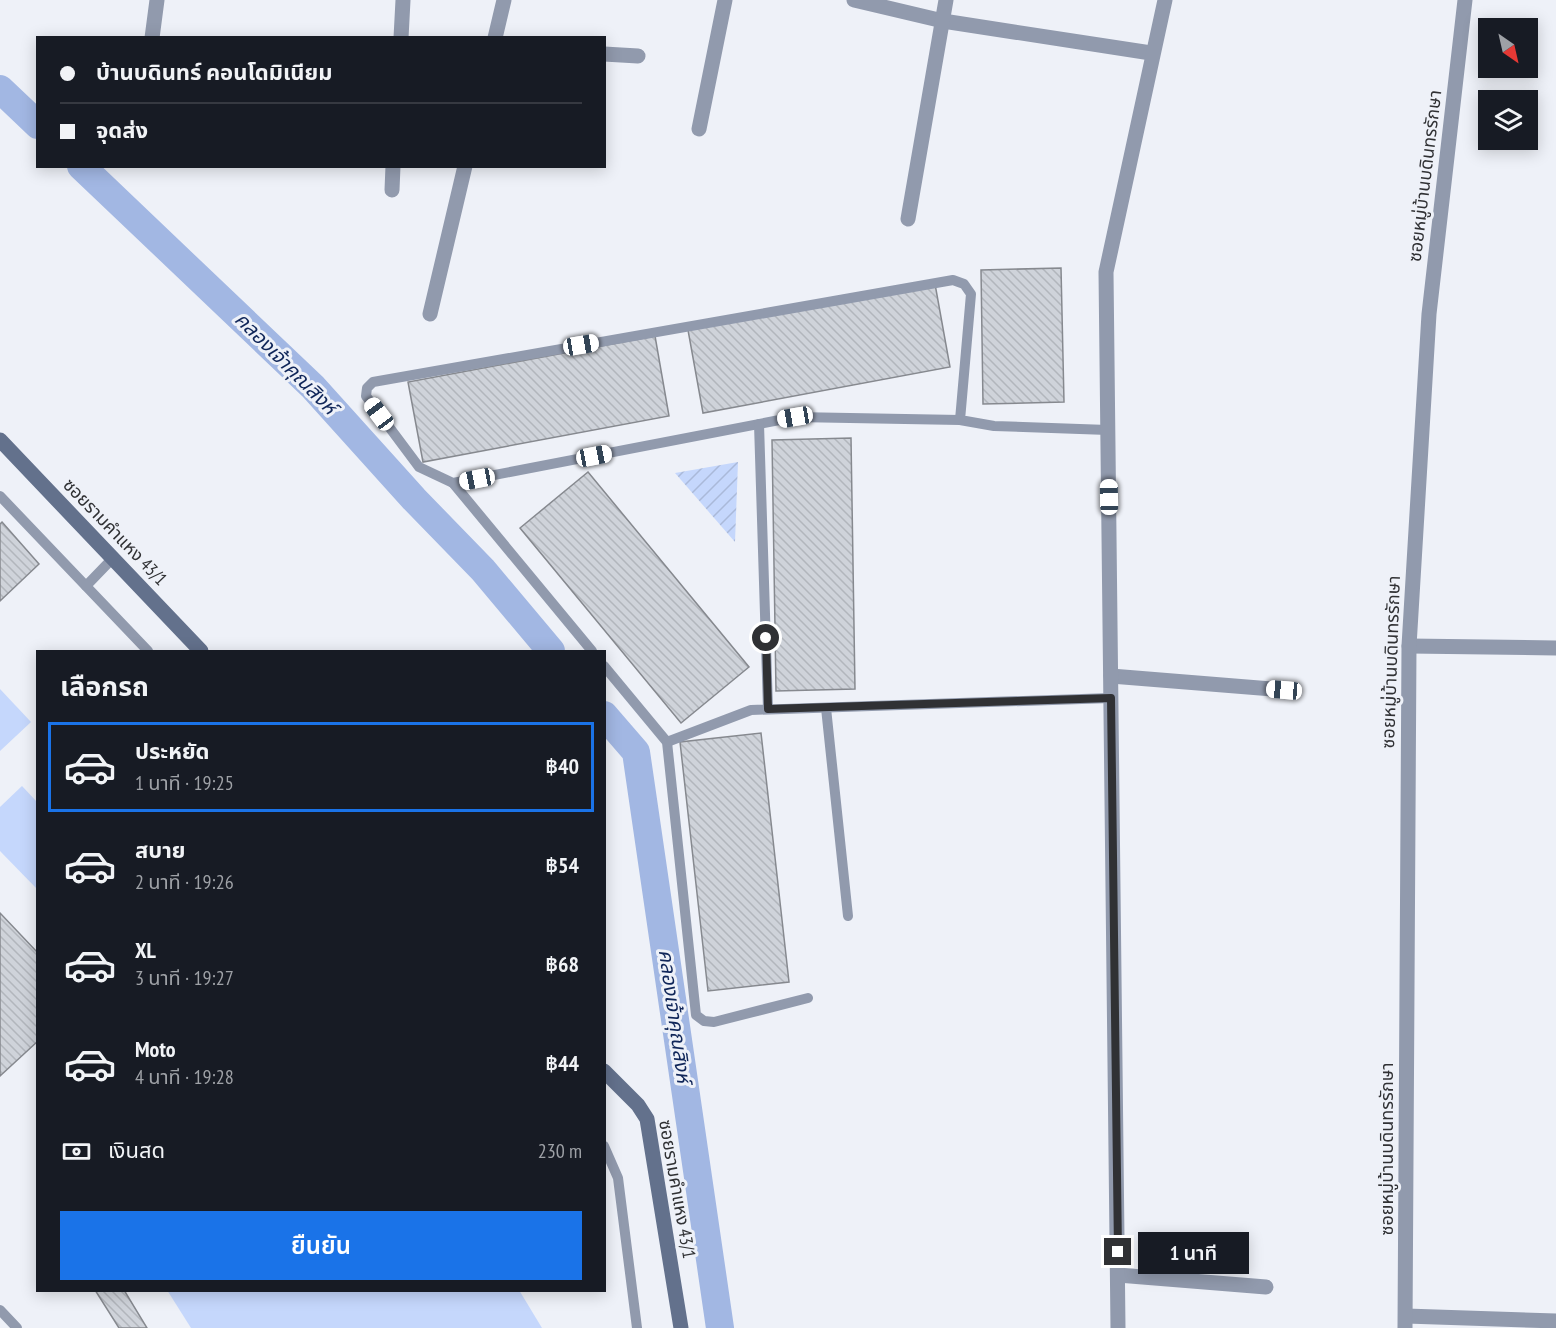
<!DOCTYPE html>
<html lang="th">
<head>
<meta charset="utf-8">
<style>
	body { margin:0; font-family:"PT Sans Narrow","Noto Sans Thai",sans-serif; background:#242831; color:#f1f3f6; height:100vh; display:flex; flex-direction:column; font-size:22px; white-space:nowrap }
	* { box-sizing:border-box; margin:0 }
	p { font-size:20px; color:#9ea1a6 }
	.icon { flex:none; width:33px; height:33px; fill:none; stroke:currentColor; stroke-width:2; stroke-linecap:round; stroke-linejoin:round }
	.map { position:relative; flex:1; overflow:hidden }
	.side { position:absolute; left:36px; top:650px; width:570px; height:642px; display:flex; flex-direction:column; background:#171b24; border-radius:0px; box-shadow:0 3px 15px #0003 }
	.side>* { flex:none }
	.banner { position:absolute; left:36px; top:36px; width:570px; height:132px; border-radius:0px; box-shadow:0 3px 15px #0003; display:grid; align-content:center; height:132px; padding:0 24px; background:#171b24 }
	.needle { width:39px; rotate:146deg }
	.tools { position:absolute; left:1478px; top:18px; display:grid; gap:12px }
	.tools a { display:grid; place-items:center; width:60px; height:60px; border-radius:0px; background:#171b24; box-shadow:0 3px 15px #0003; font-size:30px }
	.end { position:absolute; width:27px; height:27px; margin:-14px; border:8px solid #303134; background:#fff; box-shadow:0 0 0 3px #fff }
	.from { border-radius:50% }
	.bubble { position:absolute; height:42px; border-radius:0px; background:#171b24; box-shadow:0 3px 15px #0003; font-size:20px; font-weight:600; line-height:42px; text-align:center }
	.car { position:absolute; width:18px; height:36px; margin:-18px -9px; border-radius:8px; box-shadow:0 0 4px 2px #0007; background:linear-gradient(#fff 24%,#345 0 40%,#fff 0 76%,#345 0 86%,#fff 0) }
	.banner b { display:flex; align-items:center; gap:21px; height:57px; font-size:22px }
	.banner b+b { border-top:2px solid #363941 }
	.banner i { width:15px; height:15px; background:#f1f3f6 }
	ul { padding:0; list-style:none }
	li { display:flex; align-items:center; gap:18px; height:90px; margin:0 12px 9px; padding:0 12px; border:3px solid transparent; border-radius:0px }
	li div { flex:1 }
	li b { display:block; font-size:22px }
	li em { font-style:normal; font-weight:600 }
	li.current { border-color:#1a73e8 }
	li>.icon { width:54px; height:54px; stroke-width:1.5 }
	h2 { padding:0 24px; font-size:27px; line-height:72px }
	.pay { display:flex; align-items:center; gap:15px; height:66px; padding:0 24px; font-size:22px }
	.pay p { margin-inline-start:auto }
	.action { display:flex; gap:12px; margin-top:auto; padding:12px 24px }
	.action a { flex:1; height:69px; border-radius:0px; background:#1a73e8; color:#fff; font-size:24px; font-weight:600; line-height:69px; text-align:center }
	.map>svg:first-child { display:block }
	.park { fill:#c5d7fc }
	.garden { fill:url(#garden-furrows) }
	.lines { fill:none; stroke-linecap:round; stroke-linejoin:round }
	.canal { stroke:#a2b7e3; stroke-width:28 }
	.building { fill:url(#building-back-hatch); stroke:#86898f; stroke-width:1.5 }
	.lane { stroke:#919aad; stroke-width:10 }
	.street { stroke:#919aad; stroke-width:15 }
	.secondary { stroke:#63718c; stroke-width:15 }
	.route { stroke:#303134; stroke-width:8 }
	.labels { text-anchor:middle; stroke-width:6; stroke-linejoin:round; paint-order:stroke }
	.street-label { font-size:18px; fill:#303134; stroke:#eef1f8 }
	.water-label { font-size:20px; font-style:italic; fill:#102659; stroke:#eef1f8 }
</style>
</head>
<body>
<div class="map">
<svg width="1556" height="1328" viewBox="0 0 1556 1328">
	<defs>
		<pattern id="garden-furrows" width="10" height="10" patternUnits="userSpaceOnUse" patternTransform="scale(1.5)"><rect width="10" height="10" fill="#c5d7fc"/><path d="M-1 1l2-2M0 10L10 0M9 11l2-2" fill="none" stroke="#aab9d9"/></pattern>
		<pattern id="building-back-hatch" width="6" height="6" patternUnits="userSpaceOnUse" patternTransform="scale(1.5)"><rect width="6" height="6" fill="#cfd3da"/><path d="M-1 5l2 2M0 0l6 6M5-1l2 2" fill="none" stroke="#b2b6bc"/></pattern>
	</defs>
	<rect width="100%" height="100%" fill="#eef1f8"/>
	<g class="park">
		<path d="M0,689L31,722L0,751Z"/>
		<path d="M22,786L37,802V889L0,851V807Z"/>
		<path d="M167,1290H519L542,1328H191Z"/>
	</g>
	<path class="garden" d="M738,462L735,542L675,473Z"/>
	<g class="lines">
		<g class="canal">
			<path d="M0,89L38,125"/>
			<path d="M81,166L313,387L414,499L483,570L551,651"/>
			<path d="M604,715L636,752L720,1328"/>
		</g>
	</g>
	<g class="building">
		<path d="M1061,268L1064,402L983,404L981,270Z"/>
		<path d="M935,284L950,367L703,413L688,330Z"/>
		<path d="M655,336L669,416L423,462L408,382Z"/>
		<path d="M851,438L855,689L776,691L772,440Z"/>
		<path d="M588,472L749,667L681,723L520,528Z"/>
		<path d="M2,522L39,564L0,601V524Z"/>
		<path d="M761,733L789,982L708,991L680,742Z"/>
		<path d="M0,913L38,953V1041L0,1076Z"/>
		<path d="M95,1290H124L147,1328H119Z"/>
	</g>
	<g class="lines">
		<g class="lane">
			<path d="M960,420L971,294L964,284L953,280L373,382L367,388L366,396L419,467L453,483L795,417L960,420L994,426L1108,430"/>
			<path d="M759,424L768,709"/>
			<path d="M453,483L592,651"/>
			<path d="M0,496L148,651"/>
			<path d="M86,586L113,558"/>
			<path d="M604,666L667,742L696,1015L704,1021L714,1022L808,998"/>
			<path d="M826,708L848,916"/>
			<path d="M667,742L751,710L1111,698"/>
			<path d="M604,1146L618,1178L637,1328"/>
			<path d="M0,1310L17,1328"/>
		</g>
		<g class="street">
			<path d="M854,0L943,21L1151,53"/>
			<path d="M152,38L157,0"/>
			<path d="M401,38L403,0"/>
			<path d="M495,38L504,0"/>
			<path d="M604,54L638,56"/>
			<path d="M699,129L725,0"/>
			<path d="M392,190L393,166"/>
			<path d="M908,219L946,0"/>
			<path d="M430,314L465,166"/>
			<path d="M1409,646L1556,648"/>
			<path d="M1111,676L1284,690"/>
			<path d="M1118,1275L1266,1287"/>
			<path d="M1406,1316L1556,1321"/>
			<path d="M1118,1328L1106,272L1165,0"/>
			<path d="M1405,1328L1409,646L1429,314L1465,0"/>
		</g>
		<g class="secondary">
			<path d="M0,440L201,651"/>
			<path d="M604,1071L638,1105L647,1119L681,1328"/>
		</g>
	</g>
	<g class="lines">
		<path class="route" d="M766,638L768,709L1111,698L1118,1252"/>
	</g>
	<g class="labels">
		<g class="street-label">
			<text transform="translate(1425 176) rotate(-83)" y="6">ซอยหมู่บ้านบดินทรรักษา</text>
			<text transform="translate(115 532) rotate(46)" y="6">ซอยรามคำแหง 43/1</text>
			<text transform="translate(1391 662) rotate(-88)" y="6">ซอยหมู่บ้านบดินทรรักษา</text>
			<text transform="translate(1387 1149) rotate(-90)" y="6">ซอยหมู่บ้านบดินทรรักษา</text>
			<text transform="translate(677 1189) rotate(80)" y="6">ซอยรามคำแหง 43/1</text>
		</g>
		<g class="water-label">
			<text transform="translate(286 363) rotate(45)" y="7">คลองเจ้าคุณสิงห์</text>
			<text transform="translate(675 1016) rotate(82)" y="7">คลองเจ้าคุณสิงห์</text>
		</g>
	</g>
</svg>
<div class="tools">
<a><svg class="needle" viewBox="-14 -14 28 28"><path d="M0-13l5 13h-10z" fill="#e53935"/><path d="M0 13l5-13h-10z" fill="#9ea1a6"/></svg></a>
<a><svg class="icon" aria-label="layers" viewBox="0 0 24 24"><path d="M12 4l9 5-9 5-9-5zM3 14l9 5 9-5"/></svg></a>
</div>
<i class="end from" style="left:766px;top:638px"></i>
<i class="end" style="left:1118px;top:1252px"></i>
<div class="bubble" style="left:1138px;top:1232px;width:111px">1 นาที</div>
<i class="car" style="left:581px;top:345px;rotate:80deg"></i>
<i class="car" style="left:379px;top:414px;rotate:323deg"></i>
<i class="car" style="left:795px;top:417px;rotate:260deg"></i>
<i class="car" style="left:594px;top:456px;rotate:79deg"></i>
<i class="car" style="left:477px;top:479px;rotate:259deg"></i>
<i class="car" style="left:1109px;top:497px;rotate:359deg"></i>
<i class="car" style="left:1284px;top:690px;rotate:275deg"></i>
<div class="banner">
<b><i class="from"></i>บ้านบดินทร์ คอนโดมิเนียม</b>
<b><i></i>จุดส่ง</b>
</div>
<section class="side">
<h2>เลือกรถ</h2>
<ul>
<li class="current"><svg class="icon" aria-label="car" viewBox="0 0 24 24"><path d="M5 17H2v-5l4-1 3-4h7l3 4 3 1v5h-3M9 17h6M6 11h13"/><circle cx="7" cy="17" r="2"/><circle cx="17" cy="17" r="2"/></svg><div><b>ประหยัด</b><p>1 นาที · 19:25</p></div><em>฿40</em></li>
<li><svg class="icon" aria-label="car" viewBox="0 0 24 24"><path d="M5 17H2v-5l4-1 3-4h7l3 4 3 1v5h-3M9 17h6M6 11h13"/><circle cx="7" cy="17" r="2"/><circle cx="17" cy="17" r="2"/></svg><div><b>สบาย</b><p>2 นาที · 19:26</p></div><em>฿54</em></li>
<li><svg class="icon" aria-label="car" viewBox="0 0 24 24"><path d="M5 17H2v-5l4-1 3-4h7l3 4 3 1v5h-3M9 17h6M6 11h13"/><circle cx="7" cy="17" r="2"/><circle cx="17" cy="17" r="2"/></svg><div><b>XL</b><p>3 นาที · 19:27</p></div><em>฿68</em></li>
<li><svg class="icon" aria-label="car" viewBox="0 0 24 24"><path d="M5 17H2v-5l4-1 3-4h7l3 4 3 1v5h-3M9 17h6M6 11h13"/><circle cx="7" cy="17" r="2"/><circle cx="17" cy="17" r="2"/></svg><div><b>Moto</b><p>4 นาที · 19:28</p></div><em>฿44</em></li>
</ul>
<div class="pay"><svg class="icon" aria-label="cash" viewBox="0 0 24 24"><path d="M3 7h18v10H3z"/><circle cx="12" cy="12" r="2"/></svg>เงินสด<p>230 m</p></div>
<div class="action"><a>ยืนยัน</a></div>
</section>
</div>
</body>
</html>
